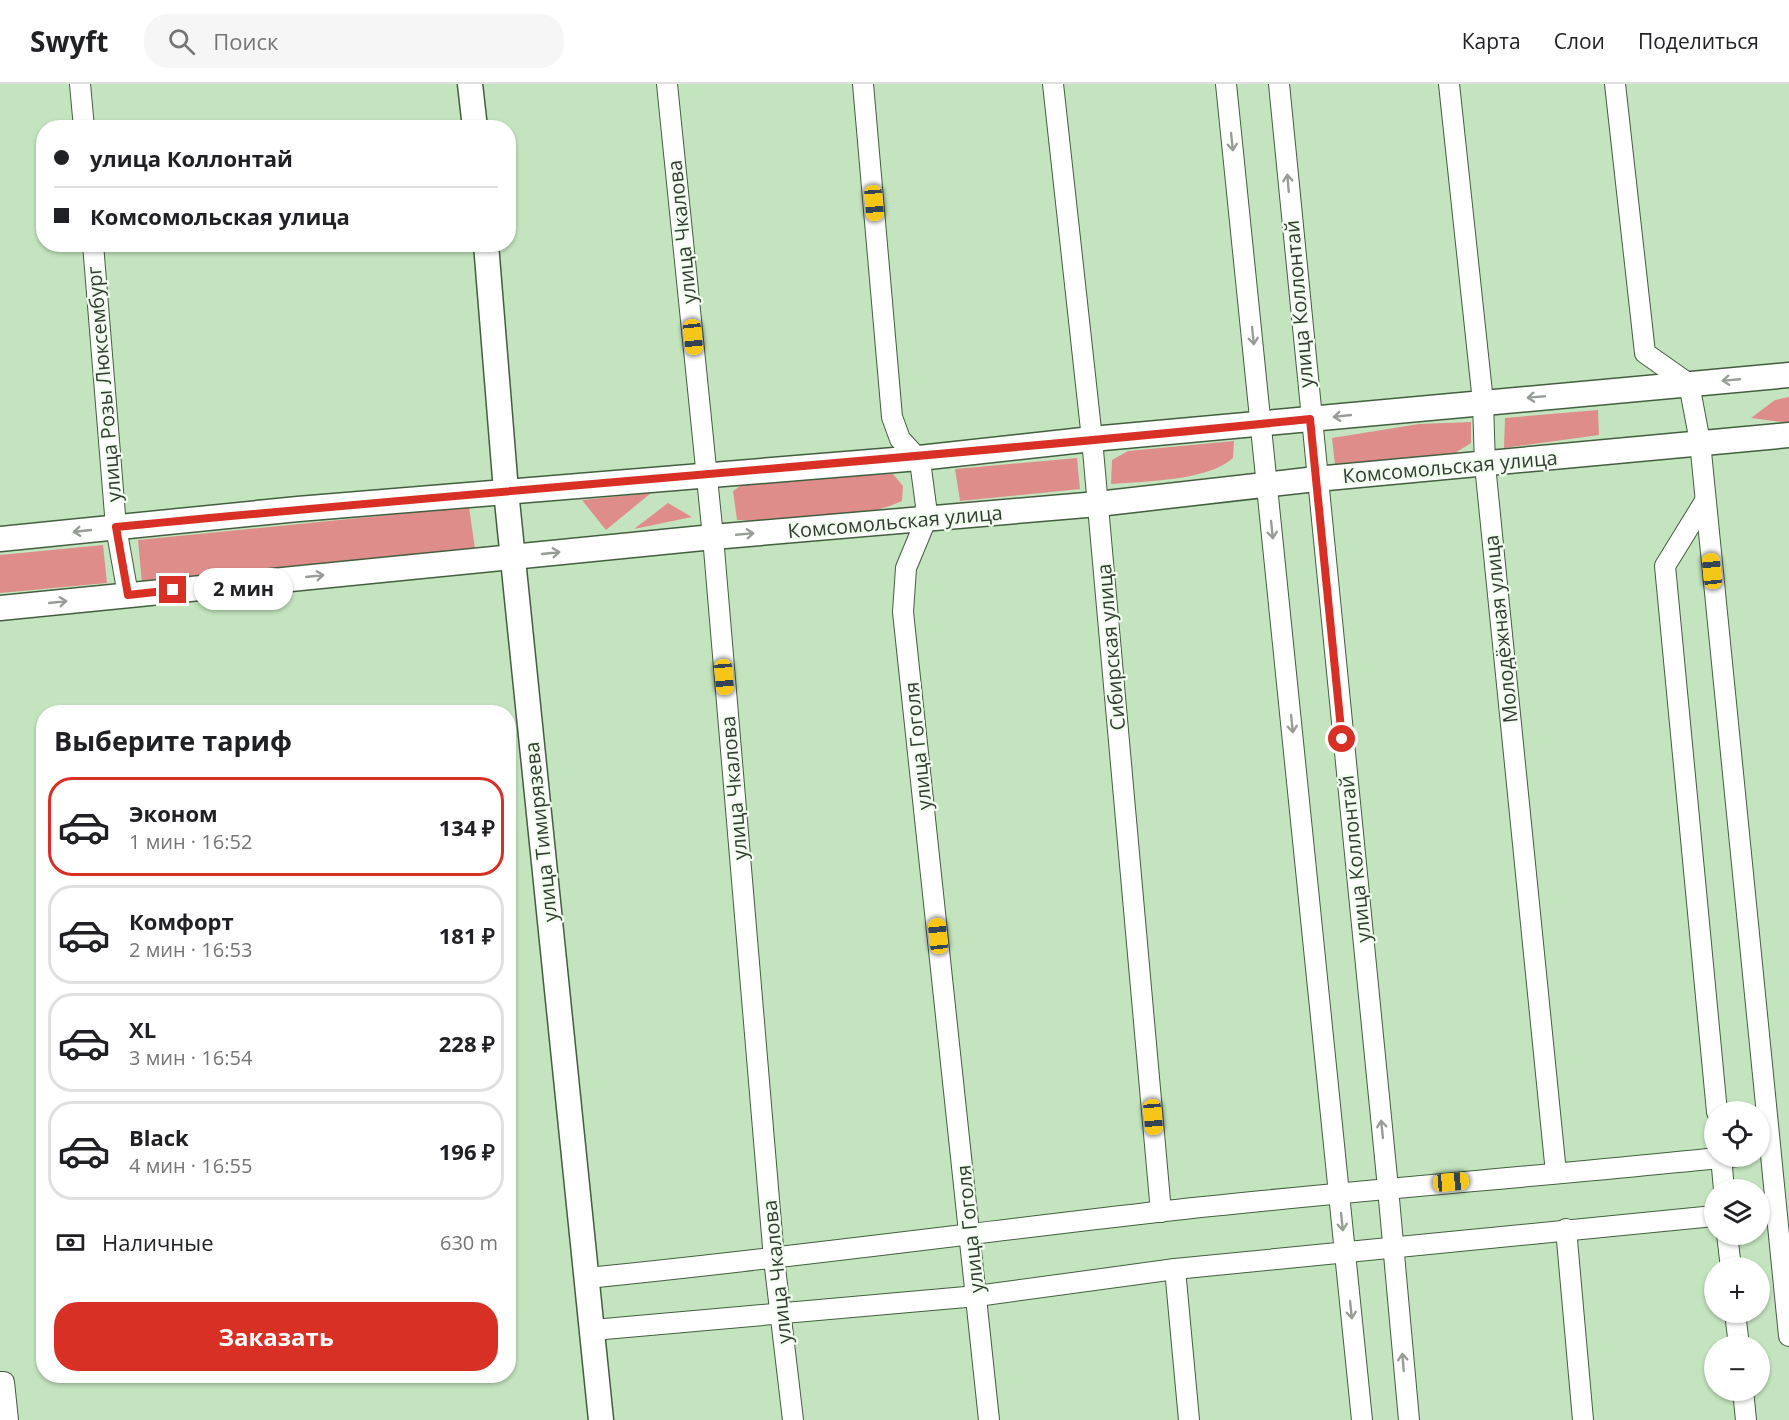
<!DOCTYPE html>
<html lang="ru">
<head>
<meta charset="utf-8">
<style>
	body { margin:0; font-family:"Open Sans",sans-serif; background:#f6f6f6; color:#202124; height:100vh; display:flex; flex-direction:column; font-size:22px; white-space:nowrap }
	* { box-sizing:border-box; margin:0 }
	p { font-size:20px; color:#757577 }
	.icon { flex:none; width:33px; height:33px; fill:none; stroke:currentColor; stroke-width:2; stroke-linecap:round; stroke-linejoin:round }
	.map { position:relative; flex:1; overflow:hidden }
	.panel { position:absolute; left:36px; top:621px; width:480px; height:678px; display:flex; flex-direction:column; background:#fff; border-radius:24px; box-shadow:0 2px 4px #0004 }
	.panel>* { flex:none }
	.banner { position:absolute; left:36px; top:36px; width:480px; height:132px; border-radius:24px; box-shadow:0 2px 4px #0004; display:grid; align-content:center; height:132px; padding:0 18px; background:#fff }
	.fabs { position:absolute; left:1704px; top:1017px; display:grid; gap:12px }
	.fabs a { display:grid; place-items:center; width:66px; height:66px; border-radius:50%; background:#fff; box-shadow:0 2px 4px #0004; font-size:30px }
	.end { position:absolute; width:27px; height:27px; margin:-14px; border:8px solid #d93025; background:#fff; box-shadow:0 0 0 3px #fff }
	.from { border-radius:50% }
	.bubble { position:absolute; height:42px; border-radius:21px; background:#fff; box-shadow:0 2px 4px #0004; font-size:20px; font-weight:700; line-height:42px; text-align:center }
	.car { position:absolute; width:18px; height:36px; margin:-18px -9px; border-radius:8px; box-shadow:0 0 4px 2px #0007; background:linear-gradient(#f5c518 24%,#345 0 40%,#f5c518 0 76%,#345 0 86%,#f5c518 0) }
	.banner b { display:flex; align-items:center; gap:21px; height:57px; font-size:22px }
	.banner b+b { border-top:2px solid #e0e0e0 }
	.banner i { width:15px; height:15px; background:#202124 }
	ul { padding:0; list-style:none }
	li { display:flex; align-items:center; gap:18px; height:99px; margin:0 12px 9px; padding:0 6px; border:3px solid #e0e0e0; border-radius:24px }
	li div { flex:1 }
	li b { display:block; font-size:22px }
	li em { font-style:normal; font-weight:700 }
	li.current { border-color:#d93025 }
	li>.icon { width:54px; height:54px; stroke-width:1.5 }
	h2 { padding:0 18px; font-size:27px; line-height:72px }
	.pay { display:flex; align-items:center; gap:15px; height:66px; padding:0 18px; font-size:22px }
	.pay p { margin-inline-start:auto }
	.button { display:flex; gap:12px; margin-top:auto; padding:12px 18px }
	.button a { flex:1; height:69px; border-radius:24px; background:#d93025; color:#fff; font-size:24px; font-weight:700; line-height:69px; text-align:center }
	header { display:flex; align-items:center; gap:36px; box-sizing:border-box; height:84px; padding:0 30px; background:#fff; border-bottom:2px solid #e0e0e0 }
	header strong { font-size:28px }
	nav { display:flex; gap:33px; margin-inline-start:auto; font-size:21px }
	.search { width:420px; height:54px; background:#f6f6f6; display:flex; align-items:center; gap:15px; box-sizing:border-box; padding:0 21px; border-radius:24px; color:#757577; font-size:22px }
	.map>svg:first-child { display:block }
	.forest { fill:#df8d8b }
	.lines { fill:none; stroke-linecap:round; stroke-linejoin:round }
	.minor-casing { stroke:#425e3e; stroke-width:22 }
	.tertiary-casing { stroke:#425e3e; stroke-width:27 }
	.minor { stroke:#fff; stroke-width:20 }
	.tertiary { stroke:#fff; stroke-width:24 }
	.oneway { stroke:#989e97 }
	.route { stroke:#d93025; stroke-width:8 }
	.labels { text-anchor:middle; stroke-width:4.5; stroke-linejoin:round; paint-order:stroke }
	.street-label { font-size:20px; fill:#313e2f; stroke:#f2fff0 }
</style>
</head>
<body>
<header>
<strong>Swyft</strong>
<div class="search"><svg class="icon" aria-label="search" viewBox="0 0 24 24"><circle cx="10" cy="10" r="6"/><path d="M15 15l6 6"/></svg>Поиск</div>
<nav><a>Карта</a><a>Слои</a><a>Поделиться</a></nav>
</header>
<div class="map">
<svg width="1789" height="1336" viewBox="0 0 1789 1336">
	<rect width="100%" height="100%" fill="#c4e4bf"/>
	<g class="forest">
		<path d="M1789,313V339L1751,334L1775,316Z"/>
		<path d="M1598,326L1599,351L1504,364L1505,334Z"/>
		<path d="M1471,338V359L1455,369L1335,381L1332,354L1419,340Z"/>
		<path d="M1234,357L1233,374C1208,397 1146,397 1111,400L1112,376L1128,367Z"/>
		<path d="M1077,374L1080,405L960,417L955,385Z"/>
		<path d="M893,390L903,402L902,417C858,437 786,438 737,436L733,407L743,400L817,392Z"/>
		<path d="M651,409L606,446L582,416Z"/>
		<path d="M668,419L692,433L634,445Z"/>
		<path d="M469,423L475,465L142,500L138,456Z"/>
		<path d="M103,461L107,499L0,509V471Z"/>
	</g>
	<g class="lines">
		<g class="minor-casing">
			<g id="minor">
				<path d="M80,0L84,44"/>
				<path d="M667,0L713,453L774,1175L793,1336"/>
				<path d="M863,0L892,333L900,355L920,377L926,422L923,443L906,484L903,528L989,1336"/>
				<path d="M1053,0L1092,355L1161,1128"/>
				<path d="M1226,0L1362,1336"/>
				<path d="M1279,0L1388,1104L1409,1336"/>
				<path d="M1449,0L1483,318L1485,381L1556,1089"/>
				<path d="M1615,0L1645,269L1689,300L1700,358L1789,1252"/>
				<path d="M93,160L116,443L128,511"/>
				<path d="M1705,417L1665,482L1717,1028"/>
				<path d="M1721,1072L1724,1106"/>
				<path d="M1566,1145L1583,1336"/>
				<path d="M1727,1150L1731,1184"/>
				<path d="M1175,1185L1189,1336"/>
				<path d="M587,1194C780,1175 972,1149 1165,1127C1356,1106 1547,1092 1738,1072"/>
				<path d="M1735,1228L1739,1262"/>
				<path d="M593,1246L977,1212L1175,1185L1714,1132"/>
				<path d="M0,1298H4L8,1336"/>
				<path d="M1743,1306L1746,1336"/>
			</g>
		</g>
		<g class="tertiary-casing">
			<g id="tertiary">
				<path d="M470,0L475,44"/>
				<path d="M486,160L506,407L601,1336"/>
				<path d="M0,455L298,425L919,374L1092,355L1789,291"/>
				<path d="M0,524L713,453L1098,420L1316,395L1789,351"/>
			</g>
		</g>
		<use href="#minor" class="minor"/>
		<use href="#tertiary" class="tertiary"/>
	</g>
	<defs><path id="oneway-shaft" d="M-6 0H5M1.5-3L5.5 0L1.5 3" fill="none" stroke-width="1.6" stroke-linecap="round" stroke-linejoin="round" transform="scale(1.5)"/></defs>
	<g class="oneway">
		<use href="#oneway-shaft" transform="translate(1232 58) rotate(84)"/>
		<use href="#oneway-shaft" transform="translate(1288 99) rotate(-95)"/>
		<use href="#oneway-shaft" transform="translate(1253 252) rotate(84)"/>
		<use href="#oneway-shaft" transform="translate(1731 296) rotate(175)"/>
		<use href="#oneway-shaft" transform="translate(1536 313) rotate(175)"/>
		<use href="#oneway-shaft" transform="translate(1342 332) rotate(174)"/>
		<use href="#oneway-shaft" transform="translate(1272 446) rotate(84)"/>
		<use href="#oneway-shaft" transform="translate(82 447) rotate(174)"/>
		<use href="#oneway-shaft" transform="translate(745 450) rotate(-5)"/>
		<use href="#oneway-shaft" transform="translate(551 469) rotate(-6)"/>
		<use href="#oneway-shaft" transform="translate(315 492) rotate(-6)"/>
		<use href="#oneway-shaft" transform="translate(58 518) rotate(-6)"/>
		<use href="#oneway-shaft" transform="translate(1292 640) rotate(84)"/>
		<use href="#oneway-shaft" transform="translate(1382 1045) rotate(-96)"/>
		<use href="#oneway-shaft" transform="translate(1342 1138) rotate(84)"/>
		<use href="#oneway-shaft" transform="translate(1351 1226) rotate(84)"/>
		<use href="#oneway-shaft" transform="translate(1403 1278) rotate(-95)"/>
	</g>
	<g class="lines">
		<path class="route" d="M173,506L128,511L116,443C513,404 912,376 1310,335L1342,655"/>
	</g>
	<g class="labels">
		<g class="street-label">
			<text transform="translate(682 148) rotate(-96)" y="7">улица Чкалова</text>
			<text transform="translate(1299 220) rotate(-95)" y="7">улица Коллонтай</text>
			<text transform="translate(104 300) rotate(-95)" y="7">улица Розы Люксембург</text>
			<text transform="translate(1450 383) rotate(-5)" y="7">Комсомольская улица</text>
			<text transform="translate(895 438) rotate(-5)" y="7">Комсомольская улица</text>
			<text transform="translate(1501 545) rotate(-96)" y="7">Молодёжная улица</text>
			<text transform="translate(1111 563) rotate(-95)" y="7">Сибирская улица</text>
			<text transform="translate(918 662) rotate(-96)" y="7">улица Гоголя</text>
			<text transform="translate(734 704) rotate(-95)" y="7">улица Чкалова</text>
			<text transform="translate(541 748) rotate(-96)" y="7">улица Тимирязева</text>
			<text transform="translate(1355 775) rotate(-96)" y="7">улица Коллонтай</text>
			<text transform="translate(970 1145) rotate(-96)" y="7">улица Гоголя</text>
			<text transform="translate(777 1188) rotate(-96)" y="7">улица Чкалова</text>
		</g>
	</g>
</svg>
<div class="fabs">
<a><svg class="icon" aria-label="locate" viewBox="0 0 24 24"><circle cx="12" cy="12" r="6"/><path d="M12 2v4M12 18v4M2 12h4M18 12h4"/></svg></a>
<a><svg class="icon" aria-label="layers" viewBox="0 0 24 24"><path d="M12 4l9 5-9 5-9-5zM3 14l9 5 9-5"/></svg></a>
<a>+</a>
<a>−</a>
</div>
<i class="end from" style="left:1342px;top:655px"></i>
<i class="end" style="left:173px;top:506px"></i>
<div class="bubble" style="left:194px;top:484px;width:99px">2 мин</div>
<i class="car" style="left:874px;top:119px;rotate:175deg"></i>
<i class="car" style="left:693px;top:253px;rotate:174deg"></i>
<i class="car" style="left:1712px;top:487px;rotate:354deg"></i>
<i class="car" style="left:724px;top:593px;rotate:175deg"></i>
<i class="car" style="left:938px;top:852px;rotate:354deg"></i>
<i class="car" style="left:1153px;top:1033px;rotate:175deg"></i>
<i class="car" style="left:1451px;top:1098px;rotate:85deg"></i>
<div class="banner">
<b><i class="from"></i>улица Коллонтай</b>
<b><i></i>Комсомольская улица</b>
</div>
<section class="panel">
<h2>Выберите тариф</h2>
<ul>
<li class="current"><svg class="icon" aria-label="car" viewBox="0 0 24 24"><path d="M5 17H2v-5l4-1 3-4h7l3 4 3 1v5h-3M9 17h6M6 11h13"/><circle cx="7" cy="17" r="2"/><circle cx="17" cy="17" r="2"/></svg><div><b>Эконом</b><p>1 мин · 16:52</p></div><em>134 ₽</em></li>
<li><svg class="icon" aria-label="car" viewBox="0 0 24 24"><path d="M5 17H2v-5l4-1 3-4h7l3 4 3 1v5h-3M9 17h6M6 11h13"/><circle cx="7" cy="17" r="2"/><circle cx="17" cy="17" r="2"/></svg><div><b>Комфорт</b><p>2 мин · 16:53</p></div><em>181 ₽</em></li>
<li><svg class="icon" aria-label="car" viewBox="0 0 24 24"><path d="M5 17H2v-5l4-1 3-4h7l3 4 3 1v5h-3M9 17h6M6 11h13"/><circle cx="7" cy="17" r="2"/><circle cx="17" cy="17" r="2"/></svg><div><b>XL</b><p>3 мин · 16:54</p></div><em>228 ₽</em></li>
<li><svg class="icon" aria-label="car" viewBox="0 0 24 24"><path d="M5 17H2v-5l4-1 3-4h7l3 4 3 1v5h-3M9 17h6M6 11h13"/><circle cx="7" cy="17" r="2"/><circle cx="17" cy="17" r="2"/></svg><div><b>Black</b><p>4 мин · 16:55</p></div><em>196 ₽</em></li>
</ul>
<div class="pay"><svg class="icon" aria-label="cash" viewBox="0 0 24 24"><path d="M3 7h18v10H3z"/><circle cx="12" cy="12" r="2"/></svg>Наличные<p>630 m</p></div>
<div class="button"><a>Заказать</a></div>
</section>
</div>
</body>
</html>
